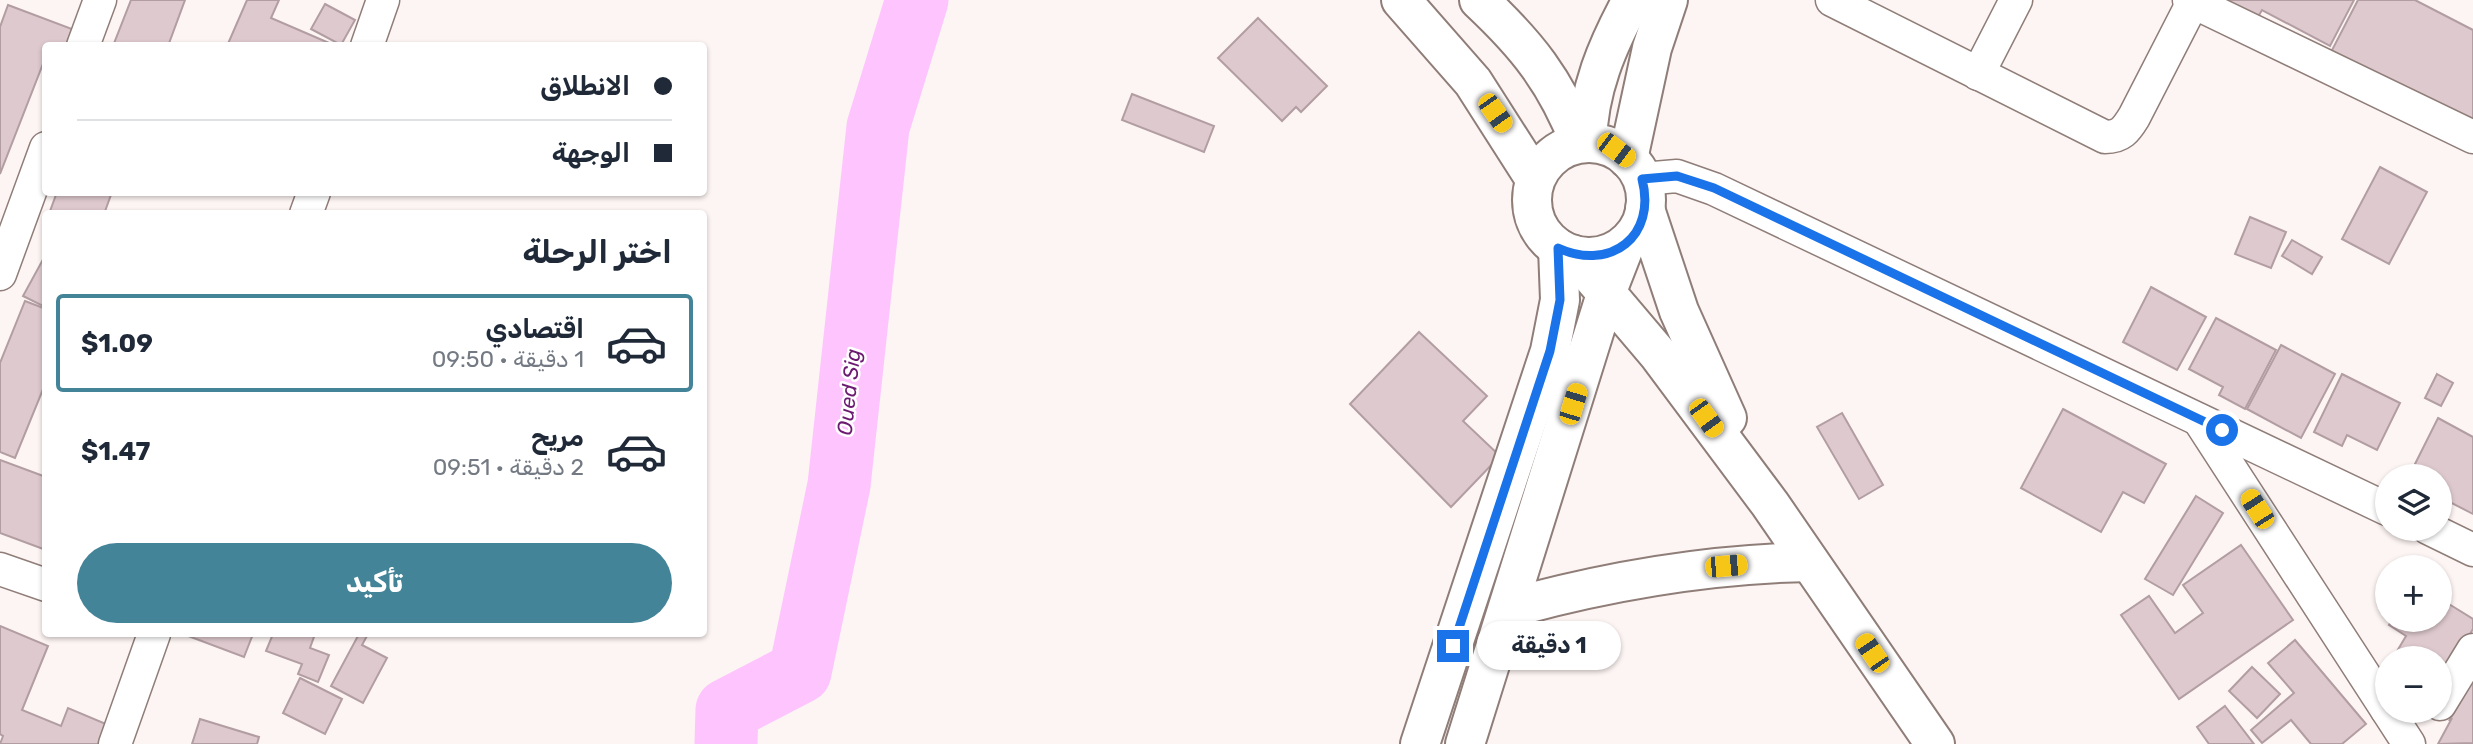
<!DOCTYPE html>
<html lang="ar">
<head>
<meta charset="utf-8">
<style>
	body { margin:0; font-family:Rubik,Vazirmatn,sans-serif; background:#f2f2f3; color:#1f2937; direction:rtl; height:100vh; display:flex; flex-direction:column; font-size:26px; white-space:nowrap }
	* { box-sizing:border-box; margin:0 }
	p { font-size:23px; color:#747a83 }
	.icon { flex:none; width:38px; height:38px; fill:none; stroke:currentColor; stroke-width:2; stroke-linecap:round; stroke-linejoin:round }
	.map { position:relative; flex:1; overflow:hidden; direction:ltr }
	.side { position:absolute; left:42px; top:210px; width:665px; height:427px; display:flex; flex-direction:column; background:#fff; border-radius:7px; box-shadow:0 2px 5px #0004; direction:rtl }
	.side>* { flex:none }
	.hud { position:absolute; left:42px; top:42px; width:665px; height:154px; border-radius:7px; box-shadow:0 2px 5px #0004; direction:rtl; display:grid; align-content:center; height:154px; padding:0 35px; background:#fff }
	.controls { position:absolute; left:2375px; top:464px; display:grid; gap:14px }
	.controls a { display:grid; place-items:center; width:77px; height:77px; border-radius:50%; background:#fff; box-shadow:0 2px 5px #0004; font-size:35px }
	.end { position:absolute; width:32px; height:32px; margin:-16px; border:9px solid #1a73e8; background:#fff; box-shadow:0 0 0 4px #fff }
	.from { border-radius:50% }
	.bubble { position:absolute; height:49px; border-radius:24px; background:#fff; box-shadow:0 2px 5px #0004; font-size:23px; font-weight:700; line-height:49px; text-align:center; direction:rtl }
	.car { position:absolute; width:21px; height:42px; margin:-21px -10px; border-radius:9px; box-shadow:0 0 5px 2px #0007; background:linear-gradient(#f5c518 24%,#345 0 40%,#f5c518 0 76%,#345 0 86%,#f5c518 0) }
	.hud b { display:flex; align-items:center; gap:24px; height:66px; font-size:26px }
	.hud b+b { border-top:2px solid #e0e1e3 }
	.hud i { width:18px; height:18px; background:#1f2937 }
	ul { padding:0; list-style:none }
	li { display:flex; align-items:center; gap:21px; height:98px; margin:0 14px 10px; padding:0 21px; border:4px solid transparent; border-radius:7px }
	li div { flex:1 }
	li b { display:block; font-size:26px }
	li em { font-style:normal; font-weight:700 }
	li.current { border-color:#448498 }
	li>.icon { width:63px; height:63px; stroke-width:1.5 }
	h2 { padding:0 35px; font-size:32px; line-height:84px }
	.action { display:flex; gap:14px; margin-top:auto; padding:14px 35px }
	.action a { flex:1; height:80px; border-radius:42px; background:#448498; color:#fff; font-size:28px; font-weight:700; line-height:80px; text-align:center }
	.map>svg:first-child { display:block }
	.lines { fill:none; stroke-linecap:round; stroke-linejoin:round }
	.river { stroke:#fdc4fe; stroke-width:63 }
	.building { fill:#dec9ce; stroke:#b19da2; stroke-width:2 }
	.street-casing { stroke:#8f7d78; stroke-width:35 }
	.primary-casing { stroke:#8f7d78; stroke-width:42 }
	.highway-casing { stroke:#8f7d78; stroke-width:42 }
	.street { stroke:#fff; stroke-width:32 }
	.primary { stroke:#fff; stroke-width:38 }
	.highway { stroke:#fff; stroke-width:38 }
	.route { stroke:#1a73e8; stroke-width:9 }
	.labels { text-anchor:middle; stroke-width:5; stroke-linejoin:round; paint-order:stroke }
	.water-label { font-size:21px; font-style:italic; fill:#6c1a71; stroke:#fff }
</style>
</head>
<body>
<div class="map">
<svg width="2473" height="744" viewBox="0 0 2473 744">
	<rect width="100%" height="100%" fill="#fdf5f3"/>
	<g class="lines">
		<path class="river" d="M726,744L727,710L800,672L839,485L878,127L917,0"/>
	</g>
	<g class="building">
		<path d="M131,0H185L168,46H113Z"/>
		<path d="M247,0H279L271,18L336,46H227Z"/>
		<path d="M2225,0H2354L2330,46L2262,10L2258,17Z"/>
		<path d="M2358,0H2415L2473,30V128L2330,54Z"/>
		<path d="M325,4L355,20L341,45L311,29Z"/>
		<path d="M8,5L72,29L66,46H46V56L0,174V27Z"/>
		<path d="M1258,18L1327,86L1301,112L1296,107L1282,121L1218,58Z"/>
		<path d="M1132,94L1214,126L1204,152L1122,120Z"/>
		<path d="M2380,167L2427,192L2389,264L2342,239Z"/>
		<path d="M57,192H112L104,214H49Z"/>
		<path d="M2250,217L2286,232L2271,268L2235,254Z"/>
		<path d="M2292,240L2322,257L2312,274L2282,256Z"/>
		<path d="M46,254V301L43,306L23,296Z"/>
		<path d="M2151,287L2206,317L2177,370L2123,342Z"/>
		<path d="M25,301L46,309V382L15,458L0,452V363Z"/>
		<path d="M2216,318L2276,350L2245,409L2219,395L2223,387L2189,369Z"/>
		<path d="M1419,332L1487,396L1463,421L1500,456L1451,507L1350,404Z"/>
		<path d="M2281,345L2335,374L2301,438L2247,409Z"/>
		<path d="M2342,374L2400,403L2377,450L2347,435L2342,446L2314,432Z"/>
		<path d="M2437,374L2453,383L2441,406L2425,398Z"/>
		<path d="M2063,409L2166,464L2144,503L2123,492L2101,532L2021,488Z"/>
		<path d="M1842,413L1883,485L1859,499L1817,427Z"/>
		<path d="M2438,418L2473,437V514L2440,497L2445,482L2440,476L2414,466Z"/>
		<path d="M0,460L46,477V550L0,533Z"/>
		<path d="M2196,496L2223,513L2173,595L2145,579Z"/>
		<path d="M2241,545L2293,620L2179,699L2121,615L2149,596L2175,633L2203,613L2183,585Z"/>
		<path d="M2440,585L2449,591L2444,601L2473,619V629L2440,682V658H2393L2406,636L2389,625L2392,620H2440Z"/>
		<path d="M0,626L48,646L22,710L61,726L68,708L106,724L98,744H0L3,736L0,734Z"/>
		<path d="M183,634H253L244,657Z"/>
		<path d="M273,634H315L310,648L329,655L318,682L298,674L302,664L266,651Z"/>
		<path d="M359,634H368L362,645L387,658L363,703L331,686Z"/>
		<path d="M2295,640L2366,724L2342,744H2311L2291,720L2262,743L2251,730L2294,693L2268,663Z"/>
		<path d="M2252,667L2280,694L2257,718L2229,691Z"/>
		<path d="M300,678L342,699L325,734L283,713Z"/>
		<path d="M2473,680V743L2438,744L2452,718L2449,721Z"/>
		<path d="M2225,706L2254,744H2209L2197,727Z"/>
		<path d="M200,719L259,737L257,744H192Z"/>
	</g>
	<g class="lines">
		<g class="street-casing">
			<g id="street">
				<path d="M1832,0L2105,137C2121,137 2126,130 2134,117L2193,2"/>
				<path d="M2189,0L2473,137"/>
				<path d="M83,46L100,0"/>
				<path d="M367,46L383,0"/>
				<path d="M1978,74L2016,0"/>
				<path d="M1642,179L1677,176L1714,189L2387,509"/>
				<path d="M306,214L314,192"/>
				<path d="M0,274L46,148"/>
				<path d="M2199,420L2387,710"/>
				<path d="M2428,528L2473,550"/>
				<path d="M0,569L46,585"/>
				<path d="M2440,704L2473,650"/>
				<path d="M2387,710L2409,744"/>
				<path d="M115,744L154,634"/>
			</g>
		</g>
		<g class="primary-casing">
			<g id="primary">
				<path d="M1401,0L1473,82L1535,179"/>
				<path d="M1479,0C1527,45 1556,81 1580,143"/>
				<path d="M1587,143C1588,90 1607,46 1632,0"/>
				<path d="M1628,159L1652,48L1668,0"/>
			</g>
		</g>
		<g class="highway-casing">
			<g id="highway">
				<circle cx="1589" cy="200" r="57"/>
				<path d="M1645,209L1679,311L1727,418"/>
				<path d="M1574,255L1658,354L1770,504L1935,744"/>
				<path d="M1510,608C1608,581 1707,564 1809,562"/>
				<path d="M1420,744L1550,351L1560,300L1558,248"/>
				<path d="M1465,744L1607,291L1625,245"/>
			</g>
		</g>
		<use href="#street" class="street"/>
		<use href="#primary" class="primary"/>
		<use href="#highway" class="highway"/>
	</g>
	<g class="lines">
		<path class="route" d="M1453,646L1550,351L1560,300L1558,248C1611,272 1657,236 1642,179L1677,176L1714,188L2222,430"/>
	</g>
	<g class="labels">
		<g class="water-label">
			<text transform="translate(849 392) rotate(-84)" y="7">Oued Sig</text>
		</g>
	</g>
</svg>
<div class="controls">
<a><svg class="icon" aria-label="layers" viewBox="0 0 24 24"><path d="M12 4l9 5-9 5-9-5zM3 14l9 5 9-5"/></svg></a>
<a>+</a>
<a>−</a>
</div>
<i class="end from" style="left:2222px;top:430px"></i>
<i class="end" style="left:1453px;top:646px"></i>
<div class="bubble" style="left:1477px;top:621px;width:144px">1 دقيقة</div>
<i class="car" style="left:1495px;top:113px;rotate:145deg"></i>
<i class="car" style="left:1616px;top:150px;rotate:127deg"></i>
<i class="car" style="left:1573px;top:404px;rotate:17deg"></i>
<i class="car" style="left:1706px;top:418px;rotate:144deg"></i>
<i class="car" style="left:2257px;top:509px;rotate:327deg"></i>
<i class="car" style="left:1726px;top:566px;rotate:85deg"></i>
<i class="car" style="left:1872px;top:653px;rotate:326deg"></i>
<div class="hud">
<b><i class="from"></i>الانطلاق</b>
<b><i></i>الوجهة</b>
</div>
<section class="side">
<h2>اختر الرحلة</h2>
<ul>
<li class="current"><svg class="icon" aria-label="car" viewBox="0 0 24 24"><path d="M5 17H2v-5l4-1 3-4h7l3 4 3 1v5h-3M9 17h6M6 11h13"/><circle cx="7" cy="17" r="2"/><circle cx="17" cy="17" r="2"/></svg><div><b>اقتصادي</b><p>1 دقيقة · 09:50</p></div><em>$1.09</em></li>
<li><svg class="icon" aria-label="car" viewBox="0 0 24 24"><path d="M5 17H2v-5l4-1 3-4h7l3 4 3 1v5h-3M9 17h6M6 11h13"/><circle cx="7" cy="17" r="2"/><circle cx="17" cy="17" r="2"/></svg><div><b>مريح</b><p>2 دقيقة · 09:51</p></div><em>$1.47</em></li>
</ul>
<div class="action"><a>تأكيد</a></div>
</section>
</div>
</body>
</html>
